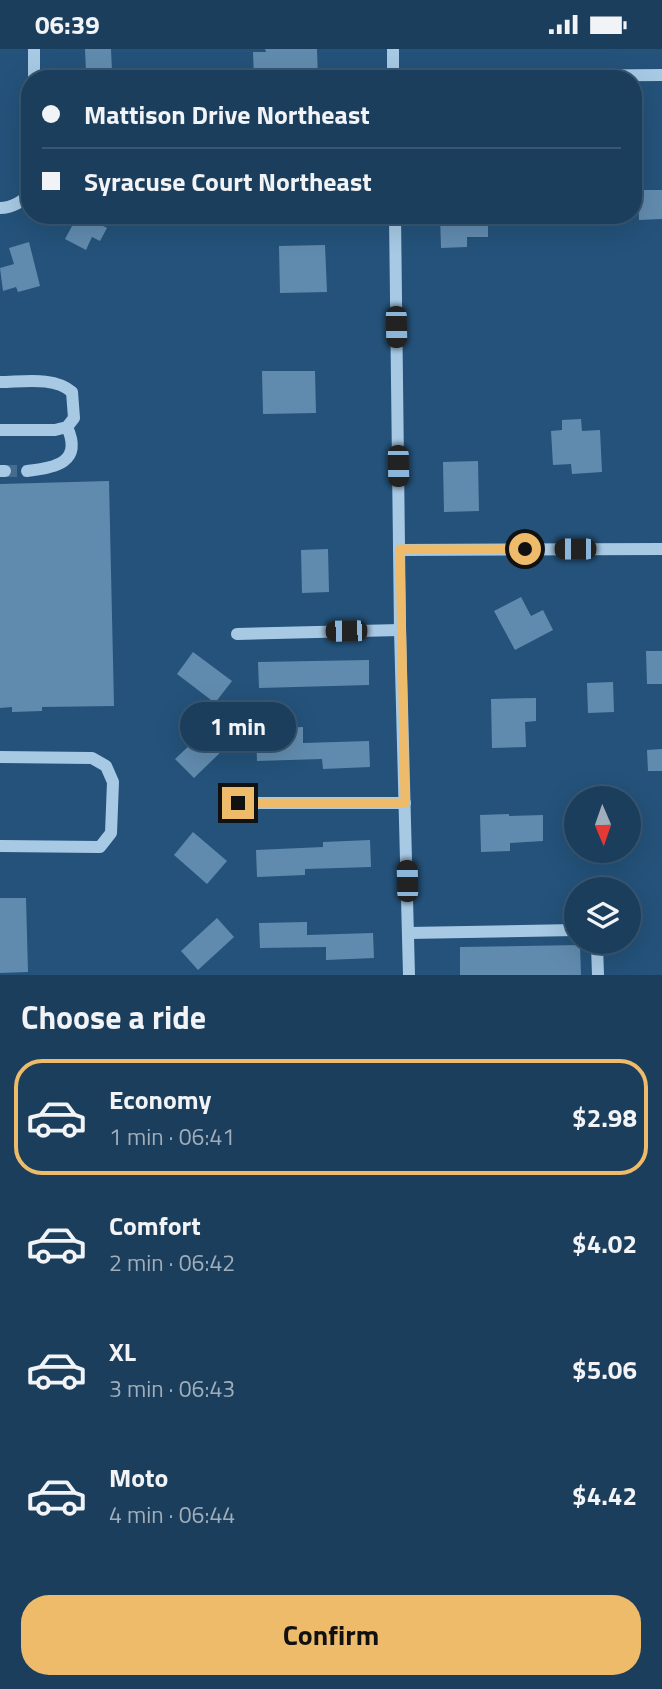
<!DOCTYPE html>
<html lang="en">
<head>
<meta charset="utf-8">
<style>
	body { margin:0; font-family:"Titillium Web",sans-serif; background:#284965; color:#f1f3f6; height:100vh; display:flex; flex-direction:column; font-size:26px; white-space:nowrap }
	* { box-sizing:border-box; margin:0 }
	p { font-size:23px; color:#a0aebb }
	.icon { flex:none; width:38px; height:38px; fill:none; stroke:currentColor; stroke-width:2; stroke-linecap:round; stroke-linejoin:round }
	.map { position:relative; height:926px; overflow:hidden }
	.drawer { display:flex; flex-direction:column; background:#1b3e5c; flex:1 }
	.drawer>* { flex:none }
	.hud { position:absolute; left:21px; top:21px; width:621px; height:154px; border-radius:28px; box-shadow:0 7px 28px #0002,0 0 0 2px #395772; display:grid; align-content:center; height:154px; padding:0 21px; background:#1b3e5c }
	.needle { width:46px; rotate:178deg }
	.fabs { position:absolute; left:564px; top:737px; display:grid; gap:14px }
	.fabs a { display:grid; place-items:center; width:77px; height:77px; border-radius:50%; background:#1b3e5c; box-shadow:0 7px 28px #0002,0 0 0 2px #395772; font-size:35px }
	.end { position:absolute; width:32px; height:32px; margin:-16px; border:9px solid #eebb6a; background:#111; box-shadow:0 0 0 4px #111 }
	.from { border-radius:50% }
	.bubble { position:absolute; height:49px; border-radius:24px; background:#1b3e5c; box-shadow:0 7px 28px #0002,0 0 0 2px #395772; font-size:23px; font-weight:700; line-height:49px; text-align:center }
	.car { position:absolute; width:21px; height:42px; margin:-21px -10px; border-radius:9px; box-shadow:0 0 5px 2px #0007; background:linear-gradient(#222 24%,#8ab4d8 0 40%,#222 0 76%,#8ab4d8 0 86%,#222 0) }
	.hud b { display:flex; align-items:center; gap:24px; height:66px; font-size:26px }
	.hud b+b { border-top:2px solid #395772 }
	.hud i { width:18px; height:18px; background:#f1f3f6 }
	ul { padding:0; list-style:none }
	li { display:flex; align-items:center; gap:21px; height:116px; margin:0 14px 10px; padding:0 7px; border:4px solid transparent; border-radius:28px }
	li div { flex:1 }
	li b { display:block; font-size:26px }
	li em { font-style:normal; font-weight:700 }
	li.selected { border-color:#eebb6a }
	li>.icon { width:63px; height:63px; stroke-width:1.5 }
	h2 { padding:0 21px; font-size:32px; line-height:84px }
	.cta { display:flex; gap:14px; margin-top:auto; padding:14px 21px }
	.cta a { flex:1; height:80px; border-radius:28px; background:#eebb6a; color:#111; font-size:28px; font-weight:700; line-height:80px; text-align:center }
	.status { display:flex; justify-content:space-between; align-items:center; height:49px; padding:0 35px; background:#1b3e5c; direction:ltr }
	.status svg { height:19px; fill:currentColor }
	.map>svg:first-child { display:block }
	.building { fill:#618bae }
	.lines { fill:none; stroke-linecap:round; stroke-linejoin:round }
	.minor-tunnel { stroke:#456c8e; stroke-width:12; stroke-dasharray:12 6; stroke-linecap:butt }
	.minor { stroke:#a7c9e4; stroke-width:12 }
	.route { stroke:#eebb6a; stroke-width:9 }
</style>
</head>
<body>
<div class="status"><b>06:39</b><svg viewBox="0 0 49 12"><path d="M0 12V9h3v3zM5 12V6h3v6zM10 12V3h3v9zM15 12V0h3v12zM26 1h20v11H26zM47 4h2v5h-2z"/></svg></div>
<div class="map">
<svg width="662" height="926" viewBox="0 0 662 926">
	<rect width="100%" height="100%" fill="#24527a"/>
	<g class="building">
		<path d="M85,0H111L112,22L86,23Z"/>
		<path d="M265,0H317L318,30H254L253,3H266Z"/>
		<path d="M638,141H662V170L639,171Z"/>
		<path d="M78,166H103L99,175L107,179L100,192L92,188L86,201L65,190Z"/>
		<path d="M440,166H488V188H467V198L441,199Z"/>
		<path d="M29,193L40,237L18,243L16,238L3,242L0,219L14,215L9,199Z"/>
		<path d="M325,196L327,243L280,244L279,197Z"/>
		<path d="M262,322H315L316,364L263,365Z"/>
		<path d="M581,370L582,382L600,381L602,423L572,425L571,415L553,416L551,382L562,381V371Z"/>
		<path d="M478,412L479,462L444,463L443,413Z"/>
		<path d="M109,432L114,657L42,658V662L12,663V658L0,659V435Z"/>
		<path d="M328,500L329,543L302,544L301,501Z"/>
		<path d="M521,548L531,567L543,561L553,581L515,601L494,562Z"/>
		<path d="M646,602H662V635H647Z"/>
		<path d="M193,603L232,632L215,654L177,625Z"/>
		<path d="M369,611V636L259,639L258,613Z"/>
		<path d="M613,633L614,663L588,664L587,634Z"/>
		<path d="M536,649V672L525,673L526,698L492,699L491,650Z"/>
		<path d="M210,677L228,696L194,729L175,710Z"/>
		<path d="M303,678V694L369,692L370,718L323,720L322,710L257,712L256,680Z"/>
		<path d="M662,700V722H648L647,701Z"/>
		<path d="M509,765V767L543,766V792L510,794V802L481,803L480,766Z"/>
		<path d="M193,783L227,812L207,835L174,806Z"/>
		<path d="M370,791L371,818L305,820V826L257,828L256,801L323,798V793Z"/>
		<path d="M0,849H26L28,923L0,924Z"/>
		<path d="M217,869L234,888L198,921L181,902Z"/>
		<path d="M307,873V886L373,884L374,909L326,911V898L260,899L259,874Z"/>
		<path d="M580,896L581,926H460V898Z"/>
	</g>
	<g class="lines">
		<path class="minor-tunnel" d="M5,422H27"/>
		<g class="minor">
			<path d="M34,0V30"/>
			<path d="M393,28L662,26"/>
			<path d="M393,30V0"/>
			<path d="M0,159C11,159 25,152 30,143"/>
			<path d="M395,166L400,581L409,926"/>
			<path d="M0,333C22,333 54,327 72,343L74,369L67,378L55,381H0"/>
			<path d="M0,422H5"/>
			<path d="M27,422C56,419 83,413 67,378"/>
			<path d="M399,501L662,500"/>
			<path d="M237,585L400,581"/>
			<path d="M0,708L92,709L106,717L113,733L111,784L100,798L0,797"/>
			<path d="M238,754H405"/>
			<path d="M408,884L576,881"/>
			<path d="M594,892L597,897L598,926"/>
		</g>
	</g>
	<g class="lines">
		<path class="route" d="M238,754H405L400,500H525"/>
	</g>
</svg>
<div class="fabs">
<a><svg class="needle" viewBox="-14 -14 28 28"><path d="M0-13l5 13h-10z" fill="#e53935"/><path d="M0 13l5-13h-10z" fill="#a0aebb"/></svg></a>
<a><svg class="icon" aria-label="layers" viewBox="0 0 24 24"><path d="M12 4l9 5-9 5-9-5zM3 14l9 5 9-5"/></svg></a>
</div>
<i class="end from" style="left:525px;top:500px"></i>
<i class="end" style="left:238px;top:754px"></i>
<div class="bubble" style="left:180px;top:653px;width:116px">1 min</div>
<i class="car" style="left:396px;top:278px;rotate:179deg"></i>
<i class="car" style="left:398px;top:417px;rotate:179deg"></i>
<i class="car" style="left:575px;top:500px;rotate:270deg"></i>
<i class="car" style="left:346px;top:582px;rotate:269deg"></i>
<i class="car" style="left:407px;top:832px;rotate:359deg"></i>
<div class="hud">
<b><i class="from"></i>Mattison Drive Northeast</b>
<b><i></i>Syracuse Court Northeast</b>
</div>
</div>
<section class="drawer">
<h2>Choose a ride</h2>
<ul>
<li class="selected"><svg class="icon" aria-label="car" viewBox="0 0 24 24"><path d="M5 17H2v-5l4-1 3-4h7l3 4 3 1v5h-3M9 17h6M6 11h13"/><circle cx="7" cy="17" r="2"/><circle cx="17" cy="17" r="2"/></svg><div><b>Economy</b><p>1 min · 06:41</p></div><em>$2.98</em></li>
<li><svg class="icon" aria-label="car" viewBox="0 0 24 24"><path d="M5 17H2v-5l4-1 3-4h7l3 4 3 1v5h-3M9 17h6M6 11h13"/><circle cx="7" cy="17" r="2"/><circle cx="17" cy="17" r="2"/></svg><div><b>Comfort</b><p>2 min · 06:42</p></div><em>$4.02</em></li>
<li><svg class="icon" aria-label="car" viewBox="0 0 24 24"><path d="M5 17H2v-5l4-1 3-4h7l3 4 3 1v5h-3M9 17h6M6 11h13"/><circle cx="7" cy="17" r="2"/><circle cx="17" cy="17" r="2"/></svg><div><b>XL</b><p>3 min · 06:43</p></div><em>$5.06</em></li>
<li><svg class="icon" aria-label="car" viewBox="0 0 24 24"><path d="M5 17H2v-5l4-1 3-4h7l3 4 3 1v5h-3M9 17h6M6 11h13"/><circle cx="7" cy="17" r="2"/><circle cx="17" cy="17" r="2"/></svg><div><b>Moto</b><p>4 min · 06:44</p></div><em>$4.42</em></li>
</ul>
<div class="cta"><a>Confirm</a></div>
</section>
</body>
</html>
